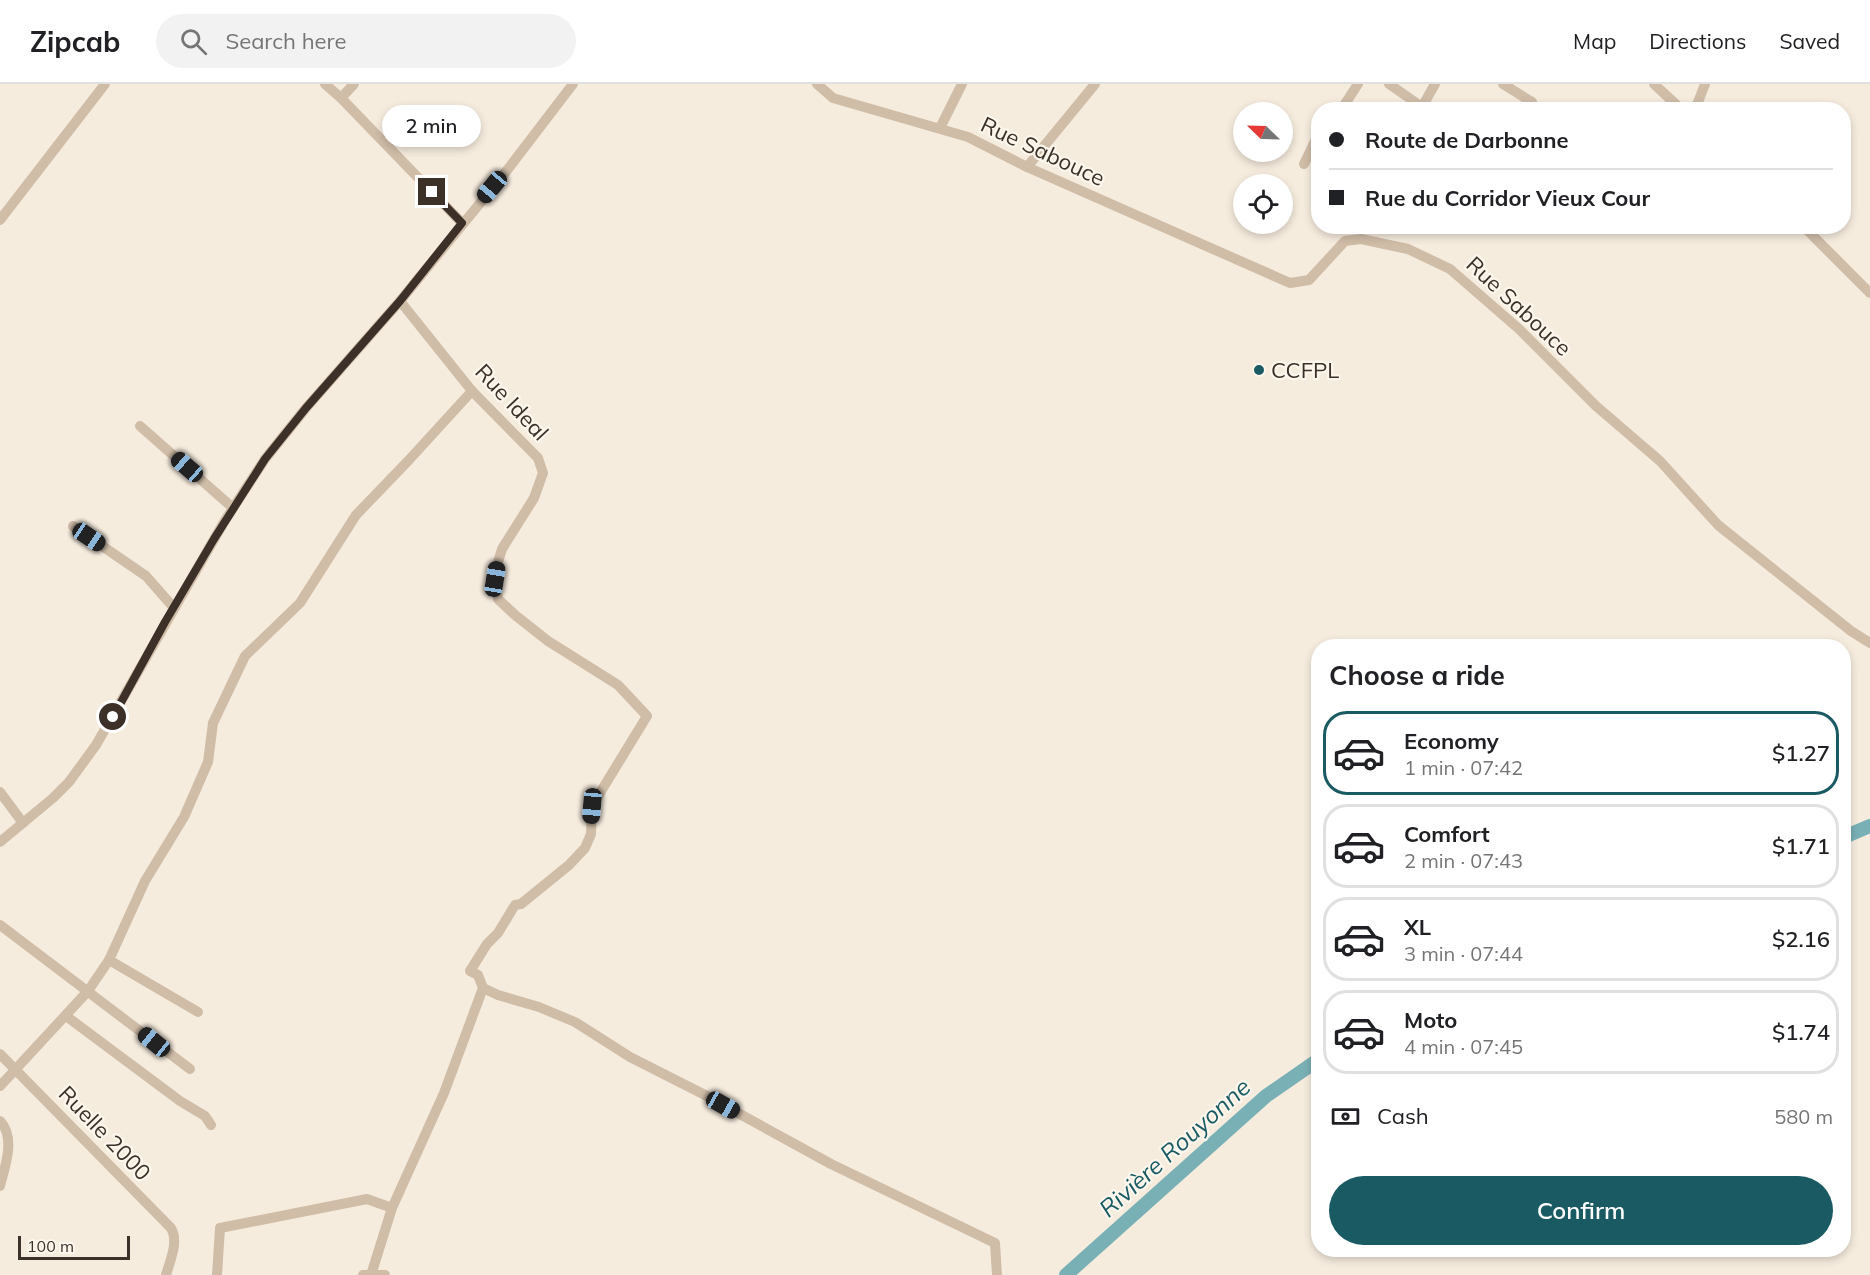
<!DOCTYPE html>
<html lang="en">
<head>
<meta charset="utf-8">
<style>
	body { margin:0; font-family:Mulish,sans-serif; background:#f2f2f2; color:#202124; height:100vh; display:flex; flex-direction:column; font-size:22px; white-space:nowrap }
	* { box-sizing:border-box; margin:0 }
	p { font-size:20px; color:#757577 }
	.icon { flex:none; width:33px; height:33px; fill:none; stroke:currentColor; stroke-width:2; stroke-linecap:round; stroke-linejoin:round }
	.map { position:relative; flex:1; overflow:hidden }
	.drawer { position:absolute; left:1311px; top:555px; width:540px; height:618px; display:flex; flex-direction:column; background:#fff; border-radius:24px; box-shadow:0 3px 9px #0003 }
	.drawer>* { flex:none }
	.guide { position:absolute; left:1311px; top:18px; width:540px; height:132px; border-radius:24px; box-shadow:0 3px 9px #0003; display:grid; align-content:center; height:132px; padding:0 18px; background:#fff }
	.needle { width:39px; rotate:293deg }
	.tools { position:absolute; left:1233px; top:18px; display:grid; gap:12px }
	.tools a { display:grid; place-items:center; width:60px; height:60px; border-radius:50%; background:#fff; box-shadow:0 3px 9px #0003; font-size:30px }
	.scale { position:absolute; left:18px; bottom:15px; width:112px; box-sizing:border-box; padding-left:6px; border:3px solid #3c3029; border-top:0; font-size:16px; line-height:21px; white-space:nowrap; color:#3c3029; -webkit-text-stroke:4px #fcf6ec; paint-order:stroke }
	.end { position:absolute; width:27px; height:27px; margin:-14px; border:8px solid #3c3029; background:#fff; box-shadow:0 0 0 3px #fff }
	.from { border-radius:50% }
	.bubble { position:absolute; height:42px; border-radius:21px; background:#fff; box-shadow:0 3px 9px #0003; font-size:20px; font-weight:600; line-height:42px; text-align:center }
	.car { position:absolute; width:18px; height:36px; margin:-18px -9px; border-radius:8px; box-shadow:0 0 4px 2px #0007; background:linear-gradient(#222 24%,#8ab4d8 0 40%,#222 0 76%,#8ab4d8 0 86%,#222 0) }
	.guide b { display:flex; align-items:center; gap:21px; height:57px; font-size:22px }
	.guide b+b { border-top:2px solid #e0e0e0 }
	.guide i { width:15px; height:15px; background:#202124 }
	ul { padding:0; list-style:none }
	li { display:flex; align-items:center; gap:18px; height:84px; margin:0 12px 9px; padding:0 6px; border:3px solid #e0e0e0; border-radius:24px }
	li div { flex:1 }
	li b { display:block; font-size:22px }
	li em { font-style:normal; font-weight:600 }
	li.active { border-color:#195a63 }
	li>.icon { width:54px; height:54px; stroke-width:1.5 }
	h2 { padding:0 18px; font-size:27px; line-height:72px }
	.pay { display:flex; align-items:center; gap:15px; height:66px; padding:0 18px; font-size:22px }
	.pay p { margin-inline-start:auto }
	.cta { display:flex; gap:12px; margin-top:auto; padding:12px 18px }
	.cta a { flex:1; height:69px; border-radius:36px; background:#195a63; color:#fff; font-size:24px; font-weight:600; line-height:69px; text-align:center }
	header { display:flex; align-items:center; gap:36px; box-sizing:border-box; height:84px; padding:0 30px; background:#fff; border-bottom:2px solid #e0e0e0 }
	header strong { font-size:28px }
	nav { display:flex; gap:33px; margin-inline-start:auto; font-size:21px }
	.search { width:420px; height:54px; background:#f2f2f2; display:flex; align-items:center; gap:15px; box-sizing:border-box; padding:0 21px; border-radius:33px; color:#757577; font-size:22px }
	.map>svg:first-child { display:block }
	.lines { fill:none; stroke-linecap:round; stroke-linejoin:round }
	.river { stroke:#79b0b6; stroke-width:14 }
	.minor { stroke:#d0bda8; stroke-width:10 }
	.route { stroke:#3c3029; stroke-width:8 }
	.poi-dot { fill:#195a63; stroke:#fcf6ec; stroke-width:2 }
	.labels { text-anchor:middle; stroke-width:4.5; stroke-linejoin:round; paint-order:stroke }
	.street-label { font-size:22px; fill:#3c3029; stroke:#fcf6ec }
	.poi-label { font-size:22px; fill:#3c3029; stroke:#fcf6ec; text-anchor:start }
	.water-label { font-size:24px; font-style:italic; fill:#195a63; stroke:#fcf6ec }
</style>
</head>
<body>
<header>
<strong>Zipcab</strong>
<div class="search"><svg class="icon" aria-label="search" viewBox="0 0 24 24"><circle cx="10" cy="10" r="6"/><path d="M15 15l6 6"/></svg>Search here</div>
<nav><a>Map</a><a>Directions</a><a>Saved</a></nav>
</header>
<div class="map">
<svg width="1870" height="1191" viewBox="0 0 1870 1191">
	<rect width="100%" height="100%" fill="#f6ecde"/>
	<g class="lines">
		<g class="river">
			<path d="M1844,753L1870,742"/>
			<path d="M1066,1191L1266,1012L1318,976"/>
		</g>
		<g class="minor">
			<path d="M325,0L341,14L462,139"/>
			<path d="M817,0L833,14L968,53L1027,83L1290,199L1309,196L1345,157L1361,155L1408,165L1450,185L1519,245L1596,322L1660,377L1718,441L1851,547L1870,559"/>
			<path d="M1389,0L1422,23L1435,0"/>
			<path d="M1503,0L1532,18"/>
			<path d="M1654,0L1682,26"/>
			<path d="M341,14L354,0"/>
			<path d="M1341,26L1358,0"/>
			<path d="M1695,26L1705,0"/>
			<path d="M940,44L962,0"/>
			<path d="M1304,80L1318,51"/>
			<path d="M1027,83L1095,0"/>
			<path d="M0,136L105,0"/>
			<path d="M1803,142L1870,209"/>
			<path d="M400,217L472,307L538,374L543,389L534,414L502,465L498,478L495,495L498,515L515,531L548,557L618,601L647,632L592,722L591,750L585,764L569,781L521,820L515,821L498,849L487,860L470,887L478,891L483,904L498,911L539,923L575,938L630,973L705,1011L831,1080L995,1159L997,1191"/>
			<path d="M140,342L233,424"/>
			<path d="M73,442L146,492L174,524"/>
			<path d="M0,708L23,739"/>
			<path d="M0,758L53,714L69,698L96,661L224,438L265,375L306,324L400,217L508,85L573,0"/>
			<path d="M0,841L190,985"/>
			<path d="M109,876L198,928"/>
			<path d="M66,932L180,1017L205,1032L211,1041"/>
			<path d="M0,970L171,1144C179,1157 170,1177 166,1191"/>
			<path d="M0,1002L88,907L109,876L145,797L184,733L208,678L213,639L245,572L300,519L356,431L408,377L472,307"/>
			<path d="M0,1037C16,1054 5,1082 0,1102"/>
			<path d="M217,1191L220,1144L367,1115L392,1124"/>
			<path d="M363,1191H385"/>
			<path d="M371,1191L392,1124L444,1009L483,904"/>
		</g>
	</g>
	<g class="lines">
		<path class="route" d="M113,633L165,538L214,455L265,375L306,324L400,217L462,139L432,108"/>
	</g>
	<circle class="poi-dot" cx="1259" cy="286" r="6"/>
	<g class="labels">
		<g class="street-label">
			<text transform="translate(1043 67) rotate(25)" y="8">Rue Sabouce</text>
			<text transform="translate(1519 222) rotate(43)" y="8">Rue Sabouce</text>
			<text transform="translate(512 318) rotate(47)" y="8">Rue Ideal</text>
			<text transform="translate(105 1049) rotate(46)" y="8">Ruelle 2000</text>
		</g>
		<g class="poi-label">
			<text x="1271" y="294">CCFPL</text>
		</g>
		<g class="water-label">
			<text transform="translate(1175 1064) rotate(-42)" y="8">Rivière Rouyonne</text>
		</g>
	</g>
</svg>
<div class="tools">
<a><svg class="needle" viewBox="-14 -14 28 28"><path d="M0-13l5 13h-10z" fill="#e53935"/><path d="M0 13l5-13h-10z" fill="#757577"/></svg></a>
<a><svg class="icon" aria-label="locate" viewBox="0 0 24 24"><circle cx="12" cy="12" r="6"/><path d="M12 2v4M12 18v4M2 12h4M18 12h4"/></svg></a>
</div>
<div class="scale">100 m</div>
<i class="end from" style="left:113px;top:633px"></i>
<i class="end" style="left:432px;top:108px"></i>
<div class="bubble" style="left:382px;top:21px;width:99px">2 min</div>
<i class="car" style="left:492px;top:103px;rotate:220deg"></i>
<i class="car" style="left:187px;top:383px;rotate:311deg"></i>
<i class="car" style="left:89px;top:453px;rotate:124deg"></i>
<i class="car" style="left:495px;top:495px;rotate:9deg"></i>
<i class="car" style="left:592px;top:722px;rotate:185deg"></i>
<i class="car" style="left:154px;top:958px;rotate:309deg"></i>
<i class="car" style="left:723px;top:1021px;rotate:119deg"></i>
<div class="guide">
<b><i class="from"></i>Route de Darbonne</b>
<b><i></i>Rue du Corridor Vieux Cour</b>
</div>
<section class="drawer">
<h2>Choose a ride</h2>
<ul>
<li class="active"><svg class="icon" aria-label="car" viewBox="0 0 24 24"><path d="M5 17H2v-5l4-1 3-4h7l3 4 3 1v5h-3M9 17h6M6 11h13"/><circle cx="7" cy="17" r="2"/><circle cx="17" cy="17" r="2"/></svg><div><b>Economy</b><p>1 min · 07:42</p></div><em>$1.27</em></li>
<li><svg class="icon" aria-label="car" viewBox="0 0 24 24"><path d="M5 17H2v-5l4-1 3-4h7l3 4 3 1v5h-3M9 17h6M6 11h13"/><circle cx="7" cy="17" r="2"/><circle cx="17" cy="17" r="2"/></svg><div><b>Comfort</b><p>2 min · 07:43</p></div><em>$1.71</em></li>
<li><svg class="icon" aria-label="car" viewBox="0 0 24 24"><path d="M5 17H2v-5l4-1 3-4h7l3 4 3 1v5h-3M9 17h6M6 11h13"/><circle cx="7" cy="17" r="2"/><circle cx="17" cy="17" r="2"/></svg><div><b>XL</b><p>3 min · 07:44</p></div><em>$2.16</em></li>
<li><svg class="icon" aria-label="car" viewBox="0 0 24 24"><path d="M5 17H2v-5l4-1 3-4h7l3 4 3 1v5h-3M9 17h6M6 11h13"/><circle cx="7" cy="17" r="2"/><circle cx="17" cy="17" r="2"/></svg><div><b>Moto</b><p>4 min · 07:45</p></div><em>$1.74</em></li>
</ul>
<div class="pay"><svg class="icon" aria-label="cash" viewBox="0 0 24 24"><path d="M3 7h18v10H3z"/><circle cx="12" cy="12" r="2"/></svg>Cash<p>580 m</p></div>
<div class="cta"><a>Confirm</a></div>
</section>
</div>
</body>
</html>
